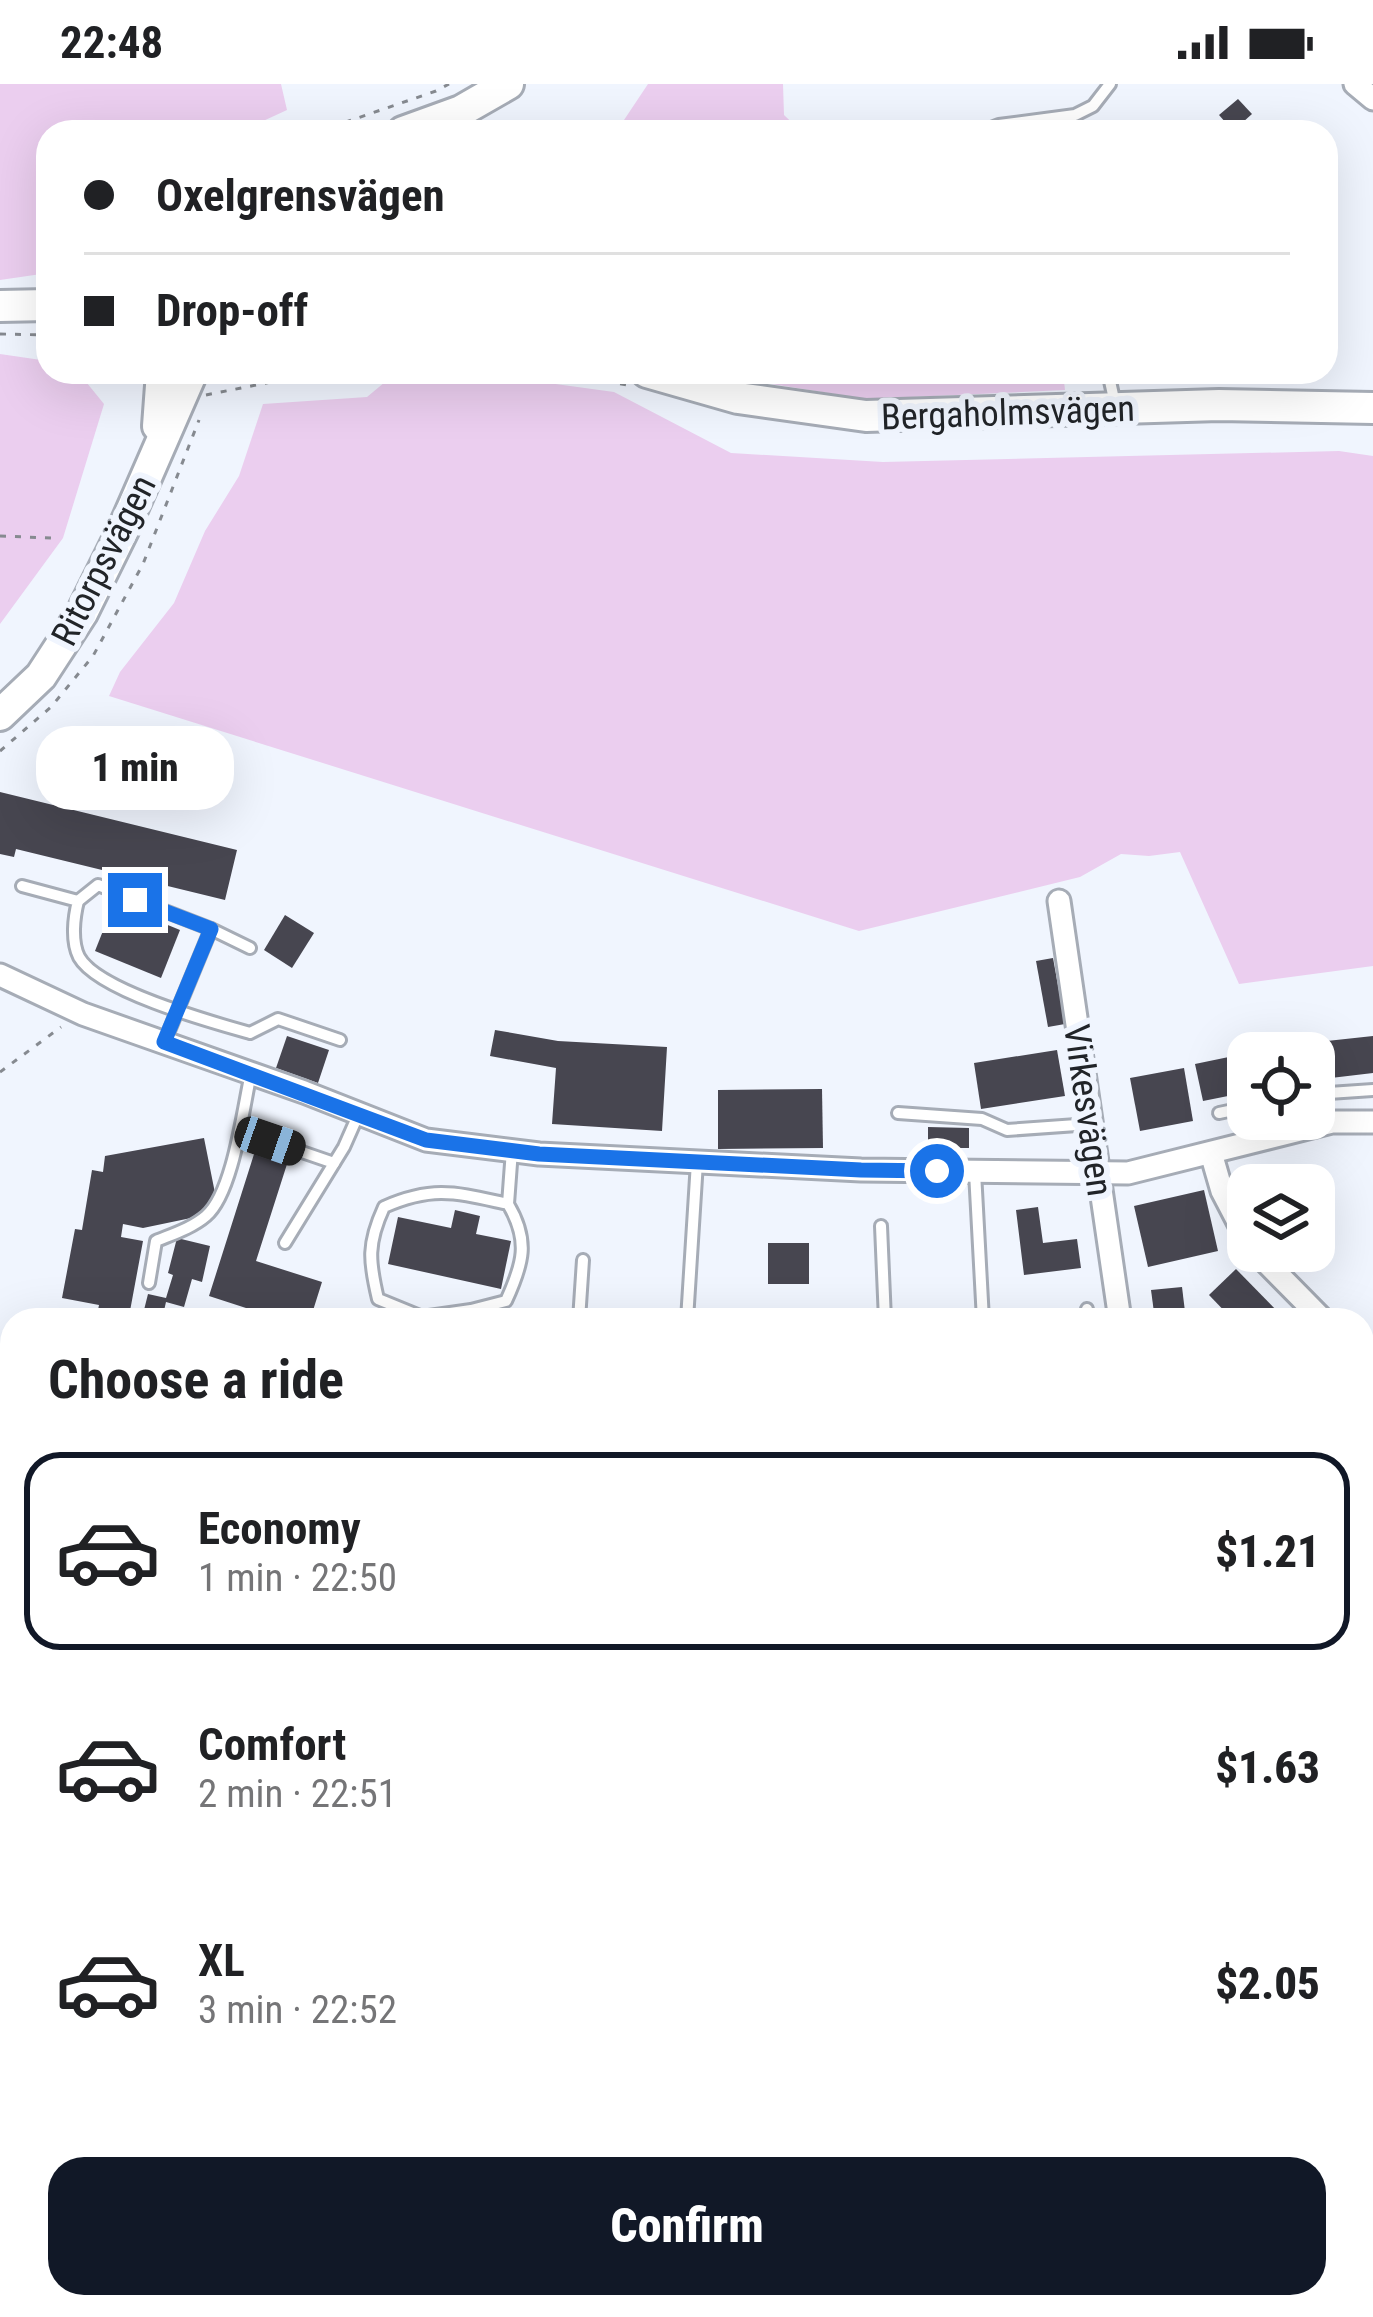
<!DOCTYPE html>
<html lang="en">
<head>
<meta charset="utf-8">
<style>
	body { margin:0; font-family:"Roboto Condensed",sans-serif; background:#f6f6f6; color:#202124; height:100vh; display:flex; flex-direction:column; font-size:45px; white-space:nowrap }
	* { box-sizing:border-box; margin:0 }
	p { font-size:39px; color:#757577 }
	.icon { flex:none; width:66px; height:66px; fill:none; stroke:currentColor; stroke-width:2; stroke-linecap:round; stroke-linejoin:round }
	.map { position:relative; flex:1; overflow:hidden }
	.panel { position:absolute; left:0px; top:1224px; width:1374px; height:1011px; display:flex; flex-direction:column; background:#fff; border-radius:36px 36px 0 0; box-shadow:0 12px 48px #0002 }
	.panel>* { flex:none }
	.guide { position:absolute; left:36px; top:36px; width:1302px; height:264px; border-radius:36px; box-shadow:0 12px 48px #0002; display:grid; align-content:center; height:264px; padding:0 48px; background:#fff }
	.controls { position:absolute; left:1227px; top:948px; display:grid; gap:24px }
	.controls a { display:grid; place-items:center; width:108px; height:108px; border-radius:24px; background:#fff; box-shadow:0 12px 48px #0002; font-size:60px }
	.end { position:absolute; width:54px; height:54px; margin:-27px; border:15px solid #1a73e8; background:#fff; box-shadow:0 0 0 6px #fff }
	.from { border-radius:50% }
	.bubble { position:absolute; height:84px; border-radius:36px; background:#fff; box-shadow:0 12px 48px #0002; font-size:39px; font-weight:800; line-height:84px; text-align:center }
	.car { position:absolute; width:36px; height:72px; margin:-36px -18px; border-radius:15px; box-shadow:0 0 9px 3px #0007; background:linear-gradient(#222 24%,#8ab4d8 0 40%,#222 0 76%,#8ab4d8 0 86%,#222 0) }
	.guide b { display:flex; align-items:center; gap:42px; height:114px; font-size:45px }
	.guide b+b { border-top:3px solid #e0e0e0 }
	.guide i { width:30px; height:30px; background:#202124 }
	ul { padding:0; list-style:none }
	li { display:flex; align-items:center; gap:36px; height:198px; margin:0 24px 18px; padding:0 24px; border:6px solid transparent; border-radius:36px }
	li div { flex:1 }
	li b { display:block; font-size:45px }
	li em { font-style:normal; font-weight:800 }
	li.active { border-color:#111827 }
	li>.icon { width:108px; height:108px; stroke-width:1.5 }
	h2 { padding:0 48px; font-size:54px; line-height:144px }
	.cta { display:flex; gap:24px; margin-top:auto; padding:24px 48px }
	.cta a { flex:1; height:138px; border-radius:36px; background:#111827; color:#fff; font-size:48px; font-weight:800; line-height:138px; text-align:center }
	.status { display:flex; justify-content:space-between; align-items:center; height:84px; padding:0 60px; background:#fff; direction:ltr }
	.status svg { height:33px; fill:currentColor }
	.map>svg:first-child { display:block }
	.green { fill:#ebceef }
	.building { fill:#474650 }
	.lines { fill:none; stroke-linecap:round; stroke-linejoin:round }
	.lane-casing { stroke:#a6acb6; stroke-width:16 }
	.street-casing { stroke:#a6acb6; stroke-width:27 }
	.secondary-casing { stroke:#a6acb6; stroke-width:36 }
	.path { stroke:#868a90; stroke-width:3; stroke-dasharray:6 9; stroke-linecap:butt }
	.lane { stroke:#fff; stroke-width:10 }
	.street { stroke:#fff; stroke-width:21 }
	.secondary { stroke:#fff; stroke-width:30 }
	.route { stroke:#1a73e8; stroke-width:15 }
	.labels { text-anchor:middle; stroke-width:12; stroke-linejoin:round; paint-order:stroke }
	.street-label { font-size:36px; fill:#212428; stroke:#f0f5fe }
</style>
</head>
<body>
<div class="status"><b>22:48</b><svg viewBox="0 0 49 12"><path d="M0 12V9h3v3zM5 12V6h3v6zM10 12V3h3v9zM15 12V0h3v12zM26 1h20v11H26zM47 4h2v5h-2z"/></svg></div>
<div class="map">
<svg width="1373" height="2233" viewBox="0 0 1373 2233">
	<rect width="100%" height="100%" fill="#f0f5fe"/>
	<g class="green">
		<path d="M0,0H281L287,26L261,38L251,48H48V189L0,196Z"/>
		<path d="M648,0H783L784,31L802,48H616Z"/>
		<path d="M0,270L48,277V288H78L104,320L63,454L0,540Z"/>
		<path d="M397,288H468L614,308L731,369L883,378L1339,367L1373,372V882L1239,900L1180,768L1149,772L1121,770L1080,793L859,847L109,612L120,588L174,519L205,447L239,392L263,320L367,313Z"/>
		<path d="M696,288H1063L1065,306L866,315Z"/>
		<path d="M0,1337L12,1357V1606L0,1604Z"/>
		<path d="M877,2223H1236L1239,2233H872L870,2225Z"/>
	</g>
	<g class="building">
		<path d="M1238,15L1252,30L1233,47L1219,31Z"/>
		<path d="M0,708L237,766L225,816L16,765L14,773L0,770Z"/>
		<path d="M114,819L180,846L161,894L95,867Z"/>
		<path d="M285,831L314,849L292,884L264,866Z"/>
		<path d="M1053,874L1065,940L1048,943L1036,877Z"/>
		<path d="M495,946L558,957L667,963L662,1047L552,1040L556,984L490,972Z"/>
		<path d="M287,952L329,966L318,999L276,984Z"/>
		<path d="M1373,952V989L1314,996V969H1260L1290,961Z"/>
		<path d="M1057,966L1065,1012L981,1025L974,979Z"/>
		<path d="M1248,969V1008L1203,1017L1195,980Z"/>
		<path d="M1184,984L1193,1037L1140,1047L1130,994Z"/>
		<path d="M822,1005L823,1064L718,1065V1006Z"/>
		<path d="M928,1043L969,1044V1064H928Z"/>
		<path d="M204,1054L215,1109L205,1124L191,1134L143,1144L123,1140L121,1153L143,1157L130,1227L125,1226L124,1236L97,1231L99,1221L62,1214L75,1145L82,1146L92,1086L103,1088L105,1072Z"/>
		<path d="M255,1067L288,1077L256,1177L322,1198L310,1236H283L209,1212Z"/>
		<path d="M1204,1106L1218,1167L1148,1183L1134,1122Z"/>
		<path d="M1038,1123L1043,1159L1077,1155L1081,1184L1024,1191L1016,1126Z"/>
		<path d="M455,1126L480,1132L476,1150L511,1157L501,1205L388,1180L398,1133L451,1144Z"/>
		<path d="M177,1154L210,1162L202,1198L192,1195L184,1223L166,1218L163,1231L144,1226L148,1210L166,1214L173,1191L168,1189Z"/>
		<rect x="768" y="1159" width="41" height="41"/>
		<path d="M1236,1185L1286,1236H1233L1209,1211Z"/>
		<path d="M1182,1203L1186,1236H1155L1151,1206Z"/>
		<path d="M1373,1356V1393L1364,1396L1362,1360Z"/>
		<path d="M12,1670V1698L6,1699L9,1715L0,1717V1672Z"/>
		<path d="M10,1759L12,1801L5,1803L4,1797L0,1798V1761Z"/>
		<path d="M12,1845V1873L0,1875V1848Z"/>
		<path d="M5,1919L6,1926L12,1925V1960L0,1962V1920Z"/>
		<path d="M1373,1928V1960L1362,1963V1931Z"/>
		<path d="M12,2015V2042L0,2044V2017Z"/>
		<path d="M12,2093V2136L6,2137L5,2129L0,2130V2095Z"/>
		<path d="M567,2223H592L585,2233H560Z"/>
	</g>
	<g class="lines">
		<g class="lane-casing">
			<g id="lane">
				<path d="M981,48L999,41L1075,31L1093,22L1110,0"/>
				<path d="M1108,288L1115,320"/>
				<path d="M22,802L78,817C74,833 71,857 79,873C98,907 211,938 250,949L278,935L340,956"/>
				<path d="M78,817L98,801L211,845"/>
				<path d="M164,959L211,845L250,864"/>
				<path d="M1314,1010L1373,1006"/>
				<path d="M898,1029L982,1035L1007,1046L1091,1040"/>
				<path d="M1219,1029L1248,1023"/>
				<path d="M270,1057L334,1079"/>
				<path d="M975,1088L983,1236"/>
				<path d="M508,1120C530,1157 523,1180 506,1217L471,1226L422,1233L378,1215C369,1177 367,1160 384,1123C434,1101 457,1109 508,1120L512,1066"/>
				<path d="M881,1142L885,1236"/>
				<path d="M285,1159L344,1063L359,1029"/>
				<path d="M149,1199L156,1157C173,1150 192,1144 206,1132C233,1109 243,1025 251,989"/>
				<path d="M1087,1225L1088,1236"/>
				<path d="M579,1236L583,1176"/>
				<path d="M687,1236L697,1078"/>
				<path d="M1362,1523L1373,1505"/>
				<path d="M1362,1627L1373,1615"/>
				<path d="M1362,1861L1373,1883"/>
			</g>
		</g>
		<g class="street-casing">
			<g id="street">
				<path d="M1355,0L1373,15"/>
				<path d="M1059,817L1120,1236"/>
				<path d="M0,891L83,930L304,1008L426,1056L539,1070L861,1086L1128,1089L1332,1038H1373"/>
				<path d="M1211,1069L1222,1107L1248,1157"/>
				<path d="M1255,1167L1323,1236"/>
				<path d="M1362,1275L1373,1291"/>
				<path d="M1362,1493L1373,1500"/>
				<path d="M0,1741L12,1739"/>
				<path d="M0,1899L12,1897"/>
				<path d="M0,2066L12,2064"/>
				<path d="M422,2223L448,2233"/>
				<path d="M1342,2223L1345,2233"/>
				<path d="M521,2233L529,2223"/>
			</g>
		</g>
		<g class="secondary-casing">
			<g id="secondary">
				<path d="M403,48L461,27L508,0"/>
				<path d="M0,222L48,221"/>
				<path d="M647,288L738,314L866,332L1219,321L1373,324"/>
				<path d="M158,342L162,288"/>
				<path d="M0,631L41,592L82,529L123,446L192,288"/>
				<path d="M1362,2003L1373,1999"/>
				<path d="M831,2233L846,2223"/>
			</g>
		</g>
		<g class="path">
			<path d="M317,48L436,7L449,0"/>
			<path d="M0,250L48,251"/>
			<path d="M546,288L627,301"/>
			<path d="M206,311L296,293L342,290L394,294L424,288"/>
			<path d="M0,452L52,454"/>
			<path d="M0,667L51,623L93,572L143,480L199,336"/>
			<path d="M0,988L61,943"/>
			<path d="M0,1322L12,1341"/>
			<path d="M0,1610L12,1612"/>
			<path d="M105,2223L108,2233"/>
			<path d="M186,2233L195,2223"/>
		</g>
		<use href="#lane" class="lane"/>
		<use href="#street" class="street"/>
		<use href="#secondary" class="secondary"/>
	</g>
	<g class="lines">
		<path class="route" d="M135,816L211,845L164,958L426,1056L539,1070L861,1086L937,1087"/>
	</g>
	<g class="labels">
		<g class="street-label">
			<text transform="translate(1008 328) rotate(-2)" y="13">Bergaholmsvägen</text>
			<text transform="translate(103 476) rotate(-63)" y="13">Ritorpsvägen</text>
			<text transform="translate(1089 1026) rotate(82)" y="13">Virkesvägen</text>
		</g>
	</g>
</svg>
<div class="controls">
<a><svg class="icon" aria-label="locate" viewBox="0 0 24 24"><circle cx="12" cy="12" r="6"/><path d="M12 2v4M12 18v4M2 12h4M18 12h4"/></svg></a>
<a><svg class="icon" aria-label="layers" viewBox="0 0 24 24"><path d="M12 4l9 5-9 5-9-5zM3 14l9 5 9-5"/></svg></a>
</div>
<i class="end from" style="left:937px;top:1087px"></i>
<i class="end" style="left:135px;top:816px"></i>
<div class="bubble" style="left:36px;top:642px;width:198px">1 min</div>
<i class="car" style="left:270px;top:1057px;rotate:109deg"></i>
<div class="guide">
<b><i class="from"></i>Oxelgrensvägen</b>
<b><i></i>Drop-off</b>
</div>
<section class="panel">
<h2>Choose a ride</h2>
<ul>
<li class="active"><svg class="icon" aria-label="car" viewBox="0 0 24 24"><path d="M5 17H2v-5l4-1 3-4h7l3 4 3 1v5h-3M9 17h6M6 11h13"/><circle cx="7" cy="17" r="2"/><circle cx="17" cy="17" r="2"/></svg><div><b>Economy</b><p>1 min · 22:50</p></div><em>$1.21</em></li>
<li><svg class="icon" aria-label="car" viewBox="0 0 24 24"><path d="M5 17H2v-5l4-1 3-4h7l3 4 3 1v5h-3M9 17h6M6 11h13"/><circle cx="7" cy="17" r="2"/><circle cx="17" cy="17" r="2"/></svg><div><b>Comfort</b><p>2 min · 22:51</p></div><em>$1.63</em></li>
<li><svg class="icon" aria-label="car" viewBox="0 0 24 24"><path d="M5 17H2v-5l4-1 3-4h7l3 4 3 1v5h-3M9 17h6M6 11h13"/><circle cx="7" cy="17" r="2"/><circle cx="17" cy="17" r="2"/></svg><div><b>XL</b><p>3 min · 22:52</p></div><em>$2.05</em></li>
</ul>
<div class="cta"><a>Confirm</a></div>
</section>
</div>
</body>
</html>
